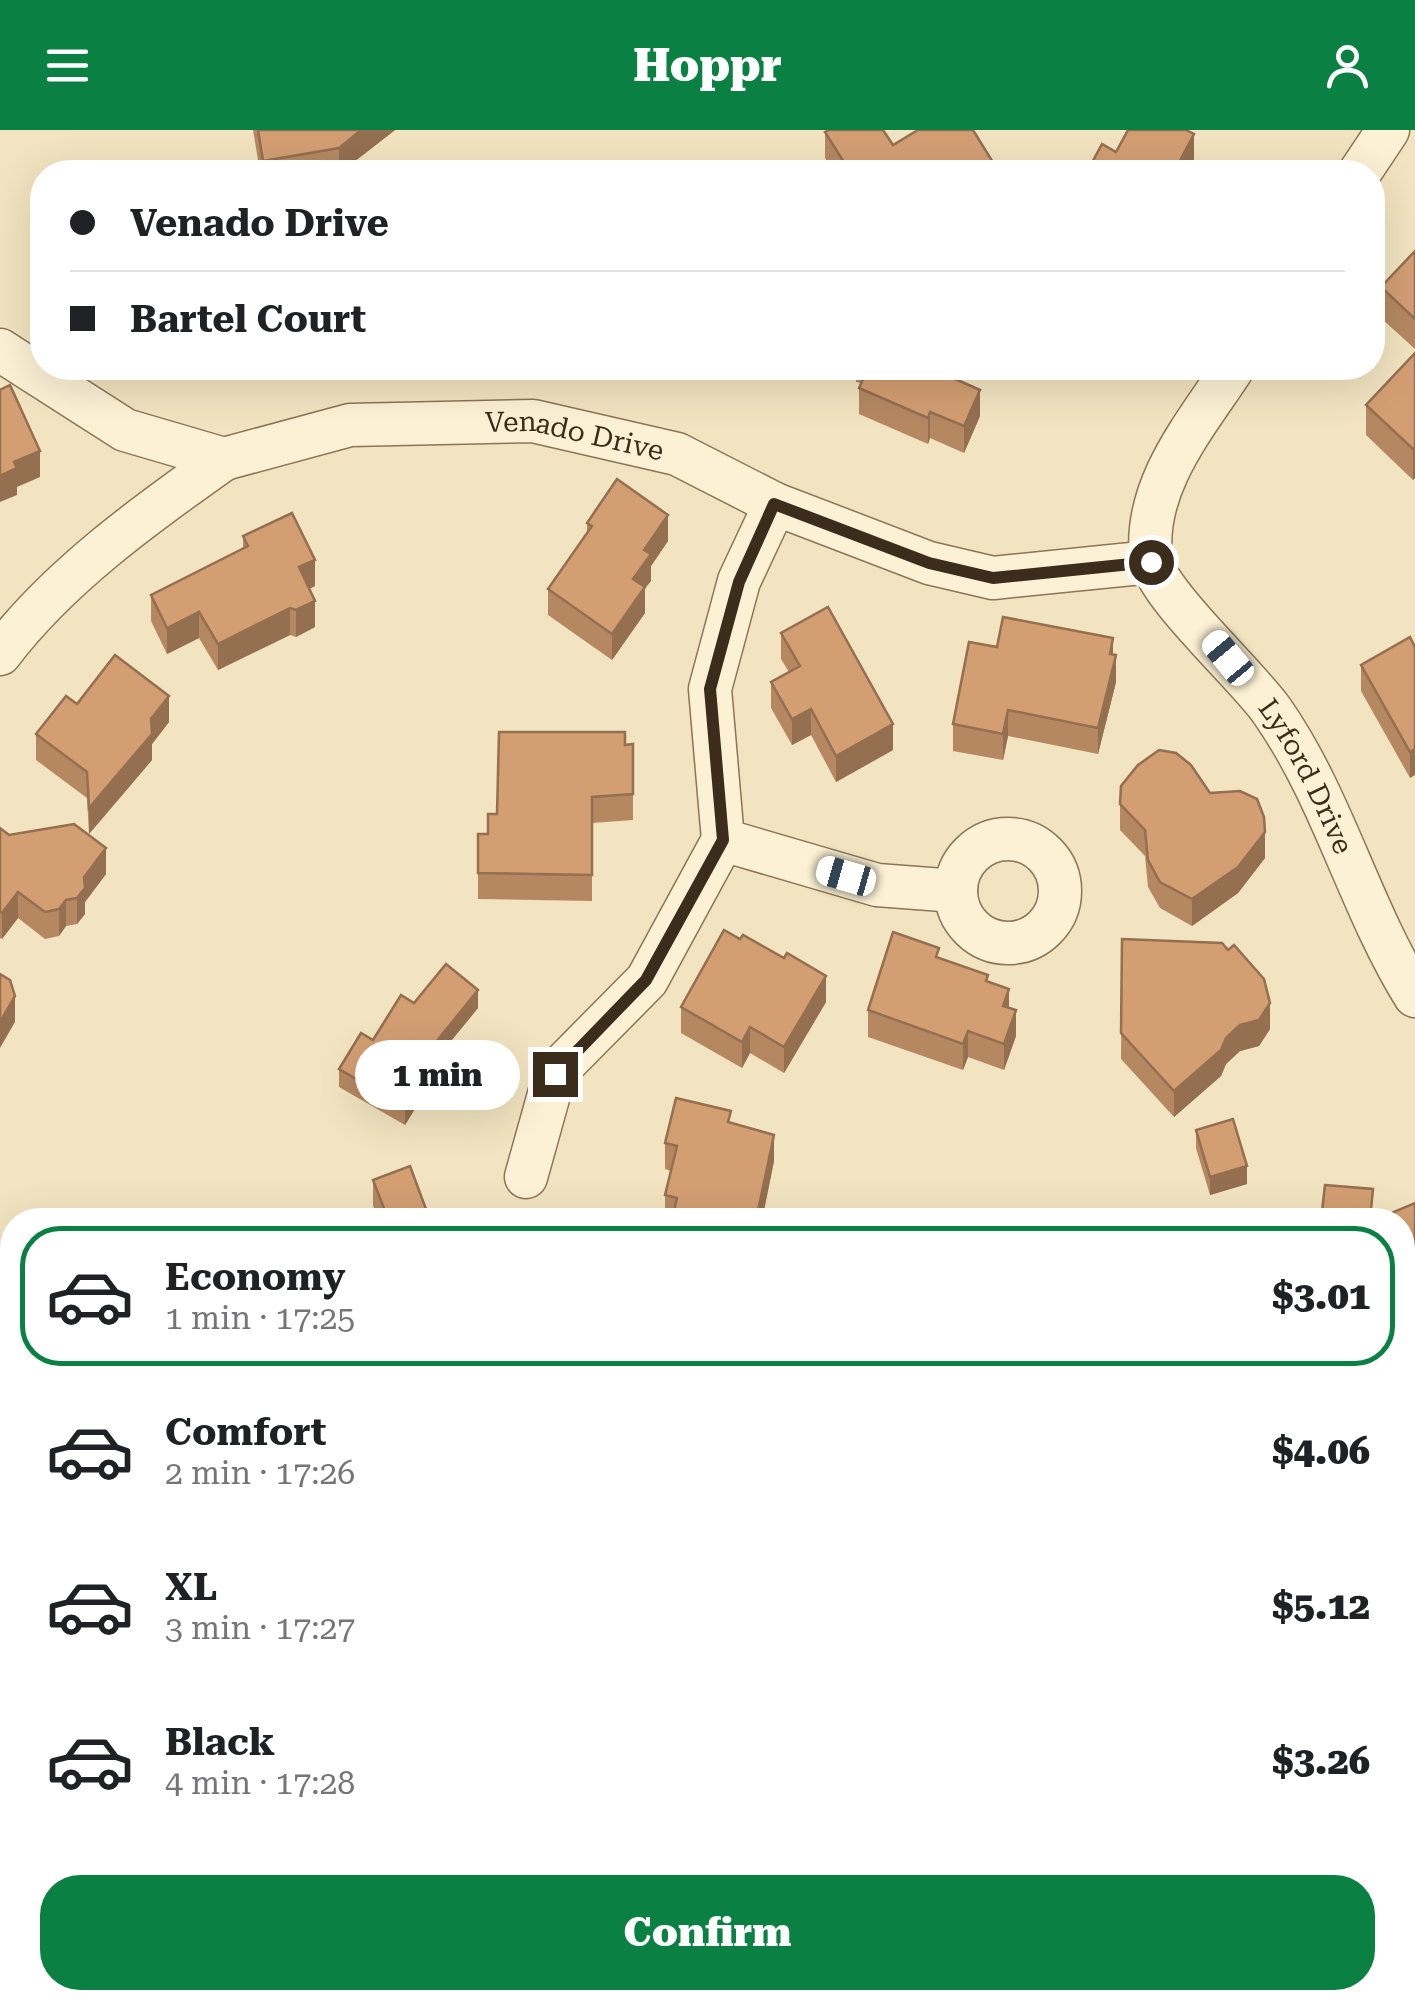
<!DOCTYPE html>
<html lang="en">
<head>
<meta charset="utf-8">
<style>
	body { margin:0; font-family:"Roboto Serif",serif; background:#f2f2f2; color:#202124; height:100vh; display:flex; flex-direction:column; font-size:38px; white-space:nowrap }
	* { box-sizing:border-box; margin:0 }
	p { font-size:32px; color:#757577 }
	.icon { flex:none; width:55px; height:55px; fill:none; stroke:currentColor; stroke-width:2; stroke-linecap:round; stroke-linejoin:round }
	.map { position:relative; flex:1; overflow:hidden }
	.details { position:absolute; left:0px; top:1078px; width:1415px; height:802px; display:flex; flex-direction:column; background:#fff; border-radius:40px 40px 0 0; box-shadow:0 10px 40px #0002 }
	.details>* { flex:none }
	.guide { position:absolute; left:30px; top:30px; width:1355px; height:220px; border-radius:40px; box-shadow:0 10px 40px #0002; display:grid; align-content:center; height:220px; padding:0 40px; background:#fff }
	.end { position:absolute; width:45px; height:45px; margin:-22px; border:12px solid #3b2c1c; background:#fff; box-shadow:0 0 0 5px #fff }
	.from { border-radius:50% }
	.bubble { position:absolute; height:70px; border-radius:35px; background:#fff; box-shadow:0 10px 40px #0002; font-size:32px; font-weight:800; line-height:70px; text-align:center }
	.car { position:absolute; width:30px; height:60px; margin:-30px -15px; border-radius:12px; box-shadow:0 0 8px 2px #0007; background:linear-gradient(#fff 24%,#345 0 40%,#fff 0 76%,#345 0 86%,#fff 0) }
	.guide b { display:flex; align-items:center; gap:35px; height:95px; font-size:38px }
	.guide b+b { border-top:2px solid #e0e0e0 }
	.guide i { width:25px; height:25px; background:#202124 }
	ul { padding:18px 0 0; list-style:none }
	li { display:flex; align-items:center; gap:30px; height:140px; margin:0 20px 15px; padding:0 20px; border:5px solid transparent; border-radius:40px }
	li div { flex:1 }
	li b { display:block; font-size:38px }
	li em { font-style:normal; font-weight:800 }
	li.active { border-color:#0b8043 }
	li>.icon { width:90px; height:90px; stroke-width:1.5 }
	.primary-button { display:flex; gap:20px; margin-top:auto; padding:20px 40px }
	.primary-button a { flex:1; height:115px; border-radius:40px; background:#0b8043; color:#fff; font-size:40px; font-weight:800; line-height:115px; text-align:center }
	header { display:flex; justify-content:space-between; align-items:center; height:130px; padding:0 40px; background:#0b8043; color:#fff; font-size:45px; font-weight:800 }
	.map>svg:first-child { display:block }
	.lines { fill:none; stroke-linecap:round; stroke-linejoin:round }
	.minor-casing { stroke:#8c7556; stroke-width:45 }
	.minor { stroke:#fcf1d4; stroke-width:42 }
	.wall { fill:#b58862 }
	.shaded-wall { fill:#946f50 }
	.building { fill:#d39e72; stroke:#946f50; stroke-width:2.5 }
	.route { stroke:#3b2c1c; stroke-width:12 }
	.labels { text-anchor:middle; stroke-width:8; stroke-linejoin:round; paint-order:stroke }
	.street-label { font-size:28px; fill:#3b2c1c; stroke:#f8eed0 }
</style>
</head>
<body>
<header><svg class="icon" aria-label="menu" viewBox="0 0 24 24"><path d="M4 6h16M4 12h16M4 18h16"/></svg>Hoppr<svg class="icon" aria-label="person" viewBox="0 0 24 24"><circle cx="12" cy="8" r="4"/><path d="M4 21q1-7 8-7t8 7"/></svg></header>
<div class="map">
<svg width="1415" height="1878" viewBox="0 0 1415 1878">
	<rect width="100%" height="100%" fill="#f2e4c0"/>
	<g class="lines">
		<g class="minor-casing">
			<g id="minor">
				<path d="M1360,42L1388,0"/>
				<path id="s1" d="M0,220L125,300L224,329L350,295L533,291L677,324L775,374L929,433L993,448L1151,432"/>
				<path id="s2" d="M1233,238C1196,295 1143,355 1151,428C1155,463 1248,546 1272,581C1333,668 1359,776 1415,866"/>
				<path d="M0,524C58,447 146,384 224,329"/>
				<circle cx="1008" cy="761" r="52"/>
				<path d="M723,710L877,755L956,761"/>
				<path d="M526,1047L555,943L647,850L723,710L710,559L739,451L775,374"/>
				<path d="M1242,1868V1878"/>
				<path d="M852,1878L954,1874L1051,1878"/>
			</g>
		</g>
		<use href="#minor" class="minor"/>
	</g>
	<g class="wall">
		<path d="M253,0H395L341,42H260Z"/>
		<path d="M825,2L893,15L999,42H834L825,28Z"/>
		<path d="M1415,121V219L1381,188V157Z"/>
		<path d="M1415,223V348L1413,350L1366,305V275Z"/>
		<path d="M856,238H948L945,245L980,286L964,323L930,308L928,314L859,284V258L861,253L856,252Z"/>
		<path d="M587,393L668,411L651,436V451L645,458V483L612,530L548,485V459L587,404Z"/>
		<path d="M243,406L315,456L309,459L315,497L296,507L290,505L218,540L199,508L167,524L151,491V465L243,419Z"/>
		<path d="M781,503L893,620L836,652L811,605L792,615L771,578V552L789,542L781,529Z"/>
		<path d="M997,517L1113,525L1116,552L1098,624L1008,606L1003,630L953,621V594Z"/>
		<path d="M1415,517L1410,648L1361,561V535Z"/>
		<path d="M77,574L169,592L152,614V630L89,704L87,668L36,630V604Z"/>
		<path d="M633,614V690L592,693V771L478,769V704H488L497,684L625,615Z"/>
		<path d="M1210,663L1265,728L1238,763L1192,796L1160,778L1148,757L1145,726L1120,700V674Z"/>
		<path d="M0,698L9,705L106,744L85,772V784L77,794L66,796L59,806L45,809L18,788L2,809L0,808Z"/>
		<path d="M740,809L784,828L826,872L784,943L750,923L742,938L681,903V877Z"/>
		<path d="M1122,809L1270,899L1259,916L1240,921L1226,934L1221,946L1174,987L1121,929Z"/>
		<path d="M939,828L988,852L1009,878L1016,906L1004,940L968,927L963,940L868,907V880Z"/>
		<path d="M414,873L478,878L433,933V943L426,961L405,995L339,957V939Z"/>
		<path d="M731,993L774,1031L762,1090H665V1065L671,1041L665,1039V1013Z"/>
		<path d="M1196,1000L1247,1054L1210,1065L1196,1018Z"/>
		<path d="M373,1050L430,1090L376,1084L373,1076Z"/>
		<path d="M1415,1073V1198L1402,1197V1090Z"/>
		<path d="M0,1404L12,1405V1482H6L2,1546H0Z"/>
		<path d="M0,1678L8,1737V1763L0,1764Z"/>
		<path d="M1402,1702H1415V1784L1402,1786Z"/>
		<path d="M360,1868H489V1878H368Z"/>
	</g>
	<g class="shaded-wall">
		<path d="M361,0H395L341,42H339V18Z"/>
		<path d="M1194,4V30L1188,42H1174Z"/>
		<path d="M937,238H948L935,267V240Z"/>
		<path d="M980,260V286L964,323V296Z"/>
		<path d="M930,282V308L928,314V288Z"/>
		<path d="M1415,317V348L1413,350V319Z"/>
		<path d="M40,321V347L17,357V365L0,372V346L14,332Z"/>
		<path d="M668,385V411L651,436V451L645,458V483L612,530V504L644,420Z"/>
		<path d="M315,430V456L299,464V437Z"/>
		<path d="M315,471V497L296,507V480Z"/>
		<path d="M290,478V505L218,540V514Z"/>
		<path d="M199,482V508L167,524V498Z"/>
		<path d="M1113,508V535L1116,525V552L1098,624V598Z"/>
		<path d="M169,566V592L152,614V630L89,704V678L151,589Z"/>
		<path d="M811,579V605L792,615V589Z"/>
		<path d="M1008,580V606L1003,630V604Z"/>
		<path d="M893,594V620L836,652V626Z"/>
		<path d="M1415,619V645L1410,648V622Z"/>
		<path d="M1265,702V728L1238,763L1192,796V769Z"/>
		<path d="M106,718V744L85,772V784L77,794V768L84,747Z"/>
		<path d="M18,762V788L2,809V783Z"/>
		<path d="M66,770V796L59,806V779Z"/>
		<path d="M826,846V872L784,943V917Z"/>
		<path d="M1009,859V885L1003,876Z"/>
		<path d="M478,860V878L433,933V943L426,961L405,995V977L428,922Z"/>
		<path d="M15,866V892L0,918V892Z"/>
		<path d="M1270,873V899L1259,916L1240,921L1226,934L1221,946L1174,987V961L1226,908Z"/>
		<path d="M1016,880V906L1004,940V914Z"/>
		<path d="M750,897V923L742,938V912Z"/>
		<path d="M968,901V927L963,940V914Z"/>
		<path d="M774,1005V1031L762,1090H756Z"/>
		<path d="M1247,1036V1054L1210,1065V1047Z"/>
		<path d="M6,1456V1482L2,1546V1520Z"/>
		<path d="M1415,1544V1570L1402,1577V1551Z"/>
		<path d="M439,1868H442V1878H423Z"/>
		<rect x="469" y="1868" width="20" height="10"/>
	</g>
	<g class="building">
		<path d="M258,0H361L339,18L263,31Z"/>
		<path d="M829,0H883L893,15L918,0H973L999,42H850L825,2Z"/>
		<path d="M1128,0H1186L1194,4L1174,42H1087L1102,14L1116,22Z"/>
		<path d="M211,37L216,42H203Z"/>
		<path d="M1415,121V189L1381,157Z"/>
		<path d="M1415,223V317L1413,319L1366,275Z"/>
		<path d="M868,238H937L935,240L980,260L964,296L930,282L928,288L859,258Z"/>
		<path d="M10,255L40,321L14,332L17,338L0,346V260Z"/>
		<path d="M617,349L668,385L644,420L651,424L633,449L645,457L612,504L548,459L592,396L587,393Z"/>
		<path d="M292,383L315,430L299,437L315,471L296,480L290,478L218,514L199,482L167,498L151,465L248,416L243,406Z"/>
		<path d="M828,477L893,594L836,626L811,579L792,589L771,552L800,536L781,503Z"/>
		<path d="M1003,487L1113,508L1110,524L1116,525L1098,598L1008,580L1003,604L953,594L969,512L997,517Z"/>
		<path d="M1410,507L1415,517V619L1410,622L1361,535Z"/>
		<path d="M115,525L169,566L151,589L152,604L89,678L87,642L36,604L66,566L77,574Z"/>
		<path d="M499,602H625V615L633,614V664L592,667V745L478,743V704H488V684H497Z"/>
		<path d="M1159,620L1176,623L1191,635L1210,663L1240,661L1257,669L1264,687L1265,702L1238,737L1192,769L1160,752L1148,730L1145,700L1120,674L1121,656L1138,635Z"/>
		<path d="M74,694L106,718L84,747L85,758L77,768L66,770L59,779L45,782L18,762L2,783L0,782V698L9,705Z"/>
		<path d="M724,800L740,809L743,805L784,828L787,823L826,846L784,917L750,897L742,912L681,877Z"/>
		<path d="M893,802L939,818L936,827L988,845L986,851L1009,859L1003,876L1016,880L1004,914L968,901L963,914L868,880Z"/>
		<path d="M1122,809L1222,813L1228,820L1234,815L1264,849L1270,873L1259,890L1240,895L1226,908L1221,920L1174,961L1121,903Z"/>
		<path d="M446,834L478,860L428,922L433,925L426,943L405,977L339,939L361,903L373,910L401,865L414,873Z"/>
		<path d="M0,844L10,850L15,866L0,892Z"/>
		<path d="M676,968L731,981L728,992L774,1005L756,1090H672L677,1068L665,1065L677,1016L665,1013Z"/>
		<path d="M1233,989L1247,1036L1210,1047L1196,1000Z"/>
		<path d="M410,1036L430,1090H361L385,1081L373,1050Z"/>
		<path d="M1325,1055L1373,1059L1370,1090H1321Z"/>
		<path d="M1415,1073V1171L1402,1170V1090H1375Z"/>
		<path d="M0,1404L12,1405V1456H6L2,1520H0Z"/>
		<path d="M1402,1517L1415,1538V1544L1402,1551Z"/>
		<path d="M0,1678L8,1737L0,1738Z"/>
		<path d="M1402,1702H1415V1757L1402,1759Z"/>
		<path d="M380,1868H439L423,1878H388Z"/>
	</g>
	<g class="lines">
		<path class="route" d="M555,944L646,850L723,710L710,559L739,452L774,374L929,433L993,448L1151,432"/>
	</g>
	<g class="labels">
		<g class="street-label">
			<text dy="10" stroke="none"><textPath href="#s1" startOffset="608">Venado Drive</textPath></text>
			<text dy="10" stroke="none"><textPath href="#s2" startOffset="482">Lyford Drive</textPath></text>
		</g>
	</g>
</svg>
<i class="end from" style="left:1151px;top:432px"></i>
<i class="end" style="left:555px;top:944px"></i>
<div class="bubble" style="left:355px;top:910px;width:165px">1 min</div>
<i class="car" style="left:1228px;top:528px;rotate:320deg"></i>
<i class="car" style="left:846px;top:746px;rotate:286deg"></i>
<div class="guide">
<b><i class="from"></i>Venado Drive</b>
<b><i></i>Bartel Court</b>
</div>
<section class="details">
<ul>
<li class="active"><svg class="icon" aria-label="car" viewBox="0 0 24 24"><path d="M5 17H2v-5l4-1 3-4h7l3 4 3 1v5h-3M9 17h6M6 11h13"/><circle cx="7" cy="17" r="2"/><circle cx="17" cy="17" r="2"/></svg><div><b>Economy</b><p>1 min · 17:25</p></div><em>$3.01</em></li>
<li><svg class="icon" aria-label="car" viewBox="0 0 24 24"><path d="M5 17H2v-5l4-1 3-4h7l3 4 3 1v5h-3M9 17h6M6 11h13"/><circle cx="7" cy="17" r="2"/><circle cx="17" cy="17" r="2"/></svg><div><b>Comfort</b><p>2 min · 17:26</p></div><em>$4.06</em></li>
<li><svg class="icon" aria-label="car" viewBox="0 0 24 24"><path d="M5 17H2v-5l4-1 3-4h7l3 4 3 1v5h-3M9 17h6M6 11h13"/><circle cx="7" cy="17" r="2"/><circle cx="17" cy="17" r="2"/></svg><div><b>XL</b><p>3 min · 17:27</p></div><em>$5.12</em></li>
<li><svg class="icon" aria-label="car" viewBox="0 0 24 24"><path d="M5 17H2v-5l4-1 3-4h7l3 4 3 1v5h-3M9 17h6M6 11h13"/><circle cx="7" cy="17" r="2"/><circle cx="17" cy="17" r="2"/></svg><div><b>Black</b><p>4 min · 17:28</p></div><em>$3.26</em></li>
</ul>
<div class="primary-button"><a>Confirm</a></div>
</section>
</div>
</body>
</html>
